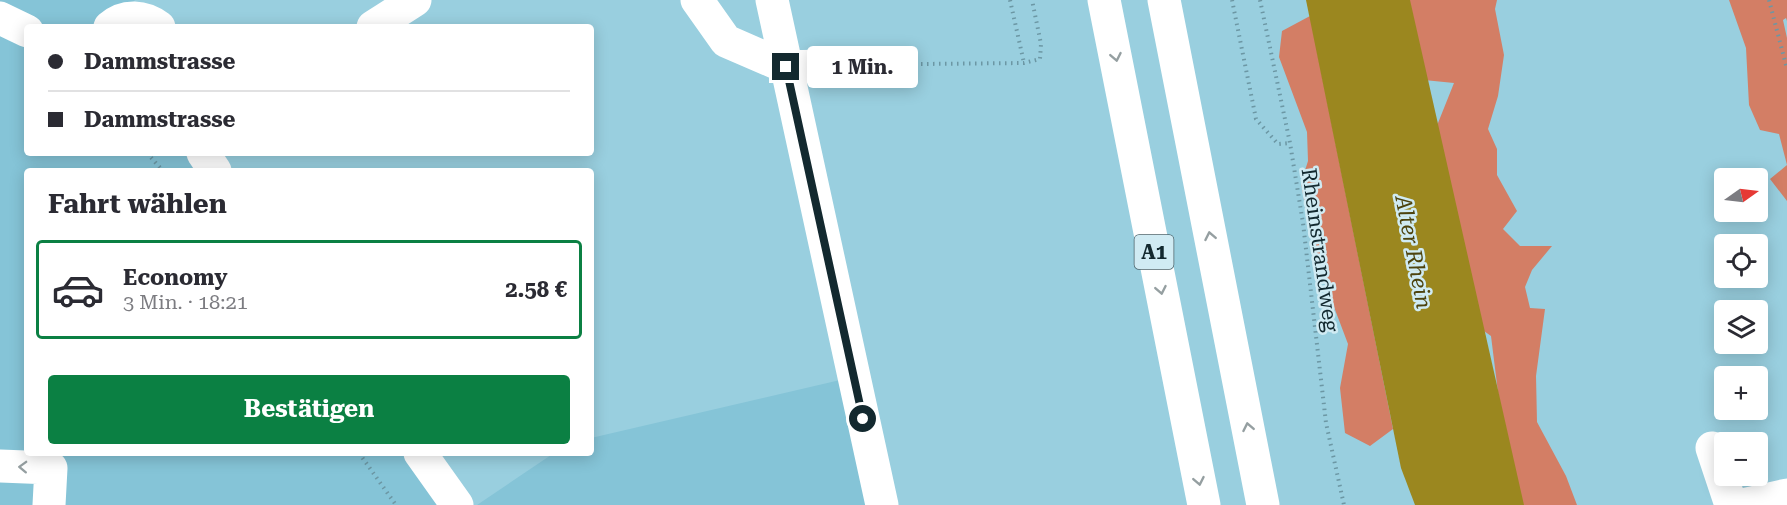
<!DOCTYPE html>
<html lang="de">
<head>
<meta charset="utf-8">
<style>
	body { margin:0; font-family:"Roboto Serif",serif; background:#f7f7f7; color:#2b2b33; height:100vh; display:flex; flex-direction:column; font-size:22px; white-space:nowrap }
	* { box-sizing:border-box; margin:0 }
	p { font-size:20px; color:#7c7c81 }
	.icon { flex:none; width:33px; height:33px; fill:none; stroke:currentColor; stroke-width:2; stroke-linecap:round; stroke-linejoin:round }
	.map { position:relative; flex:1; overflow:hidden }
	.side { position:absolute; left:24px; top:168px; width:570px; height:288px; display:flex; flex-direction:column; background:#fff; border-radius:6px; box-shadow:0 3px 15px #0003 }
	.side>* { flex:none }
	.top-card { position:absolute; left:24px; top:24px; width:570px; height:132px; border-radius:6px; box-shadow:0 3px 15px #0003; display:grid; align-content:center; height:132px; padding:0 24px; background:#fff }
	.needle { width:39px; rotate:76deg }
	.buttons { position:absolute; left:1714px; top:168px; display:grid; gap:12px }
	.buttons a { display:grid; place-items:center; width:54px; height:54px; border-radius:6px; background:#fff; box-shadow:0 3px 15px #0003; font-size:30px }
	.end { position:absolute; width:27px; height:27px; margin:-14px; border:8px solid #13292f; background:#fff; box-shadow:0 0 0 3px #fff }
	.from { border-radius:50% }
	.bubble { position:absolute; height:42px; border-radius:6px; background:#fff; box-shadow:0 3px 15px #0003; font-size:20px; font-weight:700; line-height:42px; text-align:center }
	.top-card b { display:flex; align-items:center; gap:21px; height:57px; font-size:22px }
	.top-card b+b { border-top:2px solid #e1e1e2 }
	.top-card i { width:15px; height:15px; background:#2b2b33 }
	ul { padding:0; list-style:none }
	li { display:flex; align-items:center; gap:18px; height:99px; margin:0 12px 9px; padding:0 12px; border:3px solid transparent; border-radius:6px }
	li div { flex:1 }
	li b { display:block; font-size:22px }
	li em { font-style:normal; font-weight:700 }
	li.current { border-color:#0b8043 }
	li>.icon { width:54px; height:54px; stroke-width:1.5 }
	h2 { padding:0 24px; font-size:27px; line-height:72px }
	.cta { display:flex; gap:12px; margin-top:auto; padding:12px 24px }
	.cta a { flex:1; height:69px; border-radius:6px; background:#0b8043; color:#fff; font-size:24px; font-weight:700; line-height:69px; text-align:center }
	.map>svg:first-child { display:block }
	.built { fill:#85c4d7 }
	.green { fill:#d37e65 }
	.water { fill:#9b871f }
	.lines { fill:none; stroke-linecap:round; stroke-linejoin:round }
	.path { stroke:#6c97a4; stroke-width:4; stroke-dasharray:1.5 4.5; stroke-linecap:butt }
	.minor { stroke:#fff; stroke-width:33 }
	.major { stroke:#fff; stroke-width:33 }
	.highway { stroke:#fff; stroke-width:33 }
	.oneway { stroke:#959fa1 }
	.route { stroke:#13292f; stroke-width:8 }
	.labels { text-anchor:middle; stroke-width:5; stroke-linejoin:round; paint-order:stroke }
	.shield { fill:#d0ebf3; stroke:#4c636a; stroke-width:1.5 }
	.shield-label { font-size:20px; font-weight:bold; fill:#13292f }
	.street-label { font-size:21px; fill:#13292f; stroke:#d0ebf3 }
	.water-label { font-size:22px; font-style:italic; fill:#4d430d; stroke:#d0ebf3 }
</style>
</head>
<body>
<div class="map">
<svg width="1787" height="505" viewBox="0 0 1787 505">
	<rect width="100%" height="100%" fill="#99cfdf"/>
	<g class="built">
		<path d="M0,0H135L110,27H27V153H203L215,171H27V453H420L457,505H0Z"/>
		<path d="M853,377L882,505H477L554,453H591V438Z"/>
	</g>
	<g class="green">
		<path d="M1404,0H1497L1495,9L1504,55L1498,96L1488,129L1497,149V175L1517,211L1503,229L1520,246H1552L1532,270L1525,287L1530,308L1545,309L1536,376L1537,422L1566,476L1577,505H1512L1491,336L1467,319L1428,148L1454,83L1424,80Z"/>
		<path d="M1729,0H1787V21L1786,18L1783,20L1787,38V201L1770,179L1787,165L1779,134L1760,130L1749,105L1746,48Z"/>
		<path d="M1310,16L1393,429L1370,446L1345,433L1340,388L1348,344L1314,254L1301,183L1308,161L1307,132L1279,57L1282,31Z"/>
	</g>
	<path class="water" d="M1306,0H1410L1524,505H1415L1401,468Z"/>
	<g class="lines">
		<g class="path">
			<path d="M1010,0L1024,63"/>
			<path d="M1232,0L1256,119L1278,144L1290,143"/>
			<path d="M1260,0L1290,143L1303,223L1326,423L1344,505"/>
			<path d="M1769,0L1787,69"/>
			<path d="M921,64L1024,63L1040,59L1041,44L1032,0"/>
			<path d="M147,153L163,171"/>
			<path d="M359,453L396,505"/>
		</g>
		<g class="minor">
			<path d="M697,0L726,41L786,67L886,64"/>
			<path d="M772,0L882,505"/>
			<path d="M0,18L27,31"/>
			<path d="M373,27L415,0"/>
			<path d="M1712,448L1731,505"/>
			<path d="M0,466L51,468L49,505"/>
			<path d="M1742,505L1787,495"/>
		</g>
		<g class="major">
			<path d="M110,27C125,14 144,16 159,27"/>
			<path d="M203,153L215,171"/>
			<path d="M420,453L457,505"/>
		</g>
		<g class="highway">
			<path d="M1104,0L1204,505"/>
			<path d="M1164,0L1263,505"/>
		</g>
	</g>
	<defs><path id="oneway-chevron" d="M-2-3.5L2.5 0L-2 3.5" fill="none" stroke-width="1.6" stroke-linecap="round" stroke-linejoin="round" transform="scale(1.5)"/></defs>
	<g class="oneway">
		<use href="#oneway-chevron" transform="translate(1116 57) rotate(79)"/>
		<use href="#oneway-chevron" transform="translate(1210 236) rotate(-101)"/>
		<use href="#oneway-chevron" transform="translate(1161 290) rotate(79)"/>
		<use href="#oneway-chevron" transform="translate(1248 427) rotate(-101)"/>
		<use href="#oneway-chevron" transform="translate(23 467) rotate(-178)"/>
		<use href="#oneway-chevron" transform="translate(1199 481) rotate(79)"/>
	</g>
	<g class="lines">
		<path class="route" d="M786,67L863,419"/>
	</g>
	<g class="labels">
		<rect class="shield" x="1134.5" y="235" width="39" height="34" rx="4.5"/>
		<g class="shield-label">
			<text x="1154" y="259">A1</text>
		</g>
		<g class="street-label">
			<text transform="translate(1320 250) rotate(82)" y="7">Rheinstrandweg</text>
		</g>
		<g class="water-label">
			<text transform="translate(1414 252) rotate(79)" y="8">Alter Rhein</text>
		</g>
	</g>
</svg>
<div class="buttons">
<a><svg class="needle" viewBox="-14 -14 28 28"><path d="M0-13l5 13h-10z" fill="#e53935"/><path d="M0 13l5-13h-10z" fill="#7c7c81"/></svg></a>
<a><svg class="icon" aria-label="locate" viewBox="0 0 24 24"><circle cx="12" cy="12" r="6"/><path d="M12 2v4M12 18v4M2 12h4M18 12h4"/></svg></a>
<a><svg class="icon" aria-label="layers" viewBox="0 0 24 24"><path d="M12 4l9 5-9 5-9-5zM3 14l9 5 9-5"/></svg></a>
<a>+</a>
<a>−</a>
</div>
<i class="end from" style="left:863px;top:419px"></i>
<i class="end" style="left:786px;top:67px"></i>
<div class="bubble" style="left:807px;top:46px;width:111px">1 Min.</div>
<div class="top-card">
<b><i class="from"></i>Dammstrasse</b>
<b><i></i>Dammstrasse</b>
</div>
<section class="side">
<h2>Fahrt wählen</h2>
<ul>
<li class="current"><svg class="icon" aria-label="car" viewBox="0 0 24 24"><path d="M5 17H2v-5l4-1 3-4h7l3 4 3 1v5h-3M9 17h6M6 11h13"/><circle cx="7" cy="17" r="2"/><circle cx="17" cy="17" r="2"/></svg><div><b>Economy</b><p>3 Min. · 18:21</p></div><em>2.58 €</em></li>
</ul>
<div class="cta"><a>Bestätigen</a></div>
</section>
</div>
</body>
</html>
